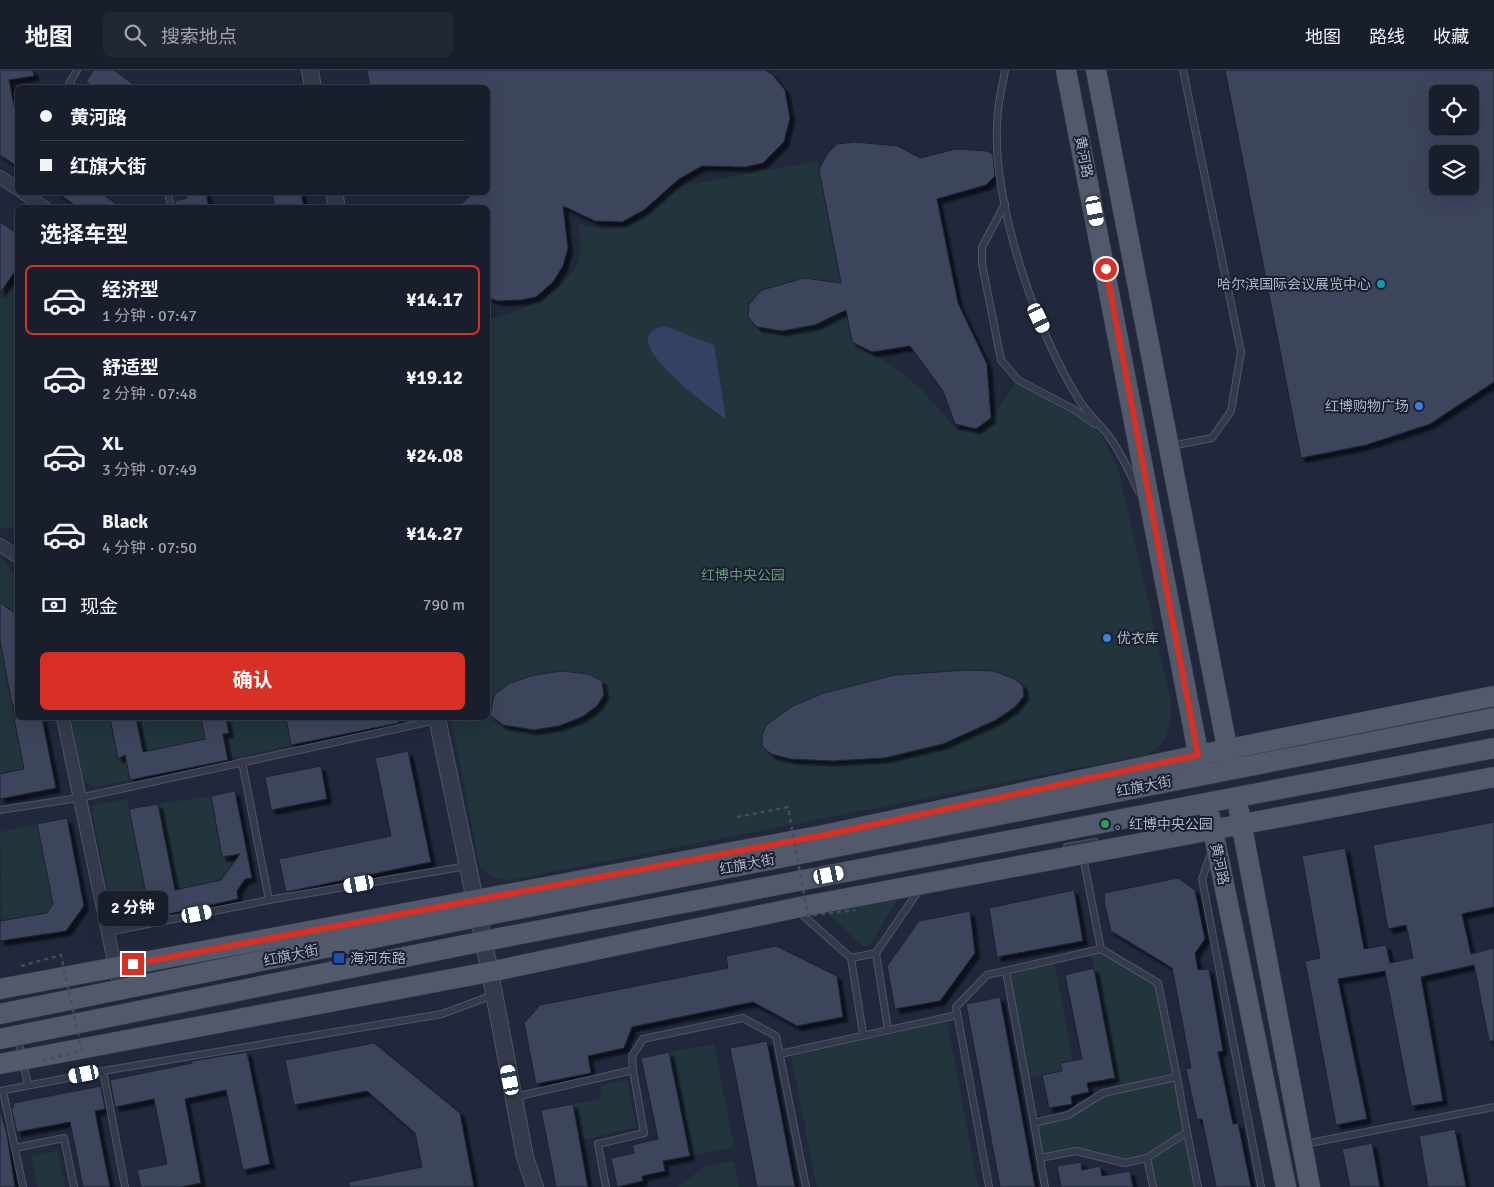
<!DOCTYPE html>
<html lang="zh">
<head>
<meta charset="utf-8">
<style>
	body { margin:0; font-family:Signika,"Noto Sans SC",sans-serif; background:#222734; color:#f1f3f6; height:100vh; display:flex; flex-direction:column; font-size:19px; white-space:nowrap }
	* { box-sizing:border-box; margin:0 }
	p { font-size:16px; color:#9fa2a9 }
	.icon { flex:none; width:28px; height:28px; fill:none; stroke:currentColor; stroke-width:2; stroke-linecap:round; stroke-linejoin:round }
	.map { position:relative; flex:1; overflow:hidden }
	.sheet { position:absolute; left:15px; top:135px; width:475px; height:515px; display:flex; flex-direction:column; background:#191e2c; border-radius:8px; box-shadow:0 5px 20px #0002,0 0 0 1px #373c48 }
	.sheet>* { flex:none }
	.guide { position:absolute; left:15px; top:15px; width:475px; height:110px; border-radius:8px; box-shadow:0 5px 20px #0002,0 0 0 1px #373c48; display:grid; align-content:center; height:110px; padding:0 25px; background:#191e2c }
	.tools { position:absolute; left:1429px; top:15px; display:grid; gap:10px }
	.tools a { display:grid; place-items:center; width:50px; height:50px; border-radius:8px; background:#191e2c; box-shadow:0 5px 20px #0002,0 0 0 1px #373c48; font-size:25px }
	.end { position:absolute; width:22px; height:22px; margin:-11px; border:6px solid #d93025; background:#fff; box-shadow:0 0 0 2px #fff }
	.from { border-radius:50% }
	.bubble { position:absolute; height:35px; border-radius:8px; background:#191e2c; box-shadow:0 5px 20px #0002,0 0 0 1px #373c48; font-size:16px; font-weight:700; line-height:35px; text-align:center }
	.car { position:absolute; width:15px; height:30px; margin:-15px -8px; border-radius:6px; box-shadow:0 0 4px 1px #0007; background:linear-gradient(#fff 24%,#345 0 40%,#fff 0 76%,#345 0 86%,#fff 0) }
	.guide b { display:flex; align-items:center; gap:18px; height:48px; font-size:19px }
	.guide b+b { border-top:1px solid #373c48 }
	.guide i { width:12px; height:12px; background:#f1f3f6 }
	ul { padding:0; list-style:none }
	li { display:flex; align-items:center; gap:15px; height:70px; margin:0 10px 8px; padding:0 15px; border:2px solid transparent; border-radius:8px }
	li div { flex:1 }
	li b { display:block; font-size:19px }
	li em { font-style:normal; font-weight:700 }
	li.on { border-color:#d93025 }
	li>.icon { width:45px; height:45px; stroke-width:1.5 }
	h2 { padding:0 25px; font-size:22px; line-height:60px }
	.pay { display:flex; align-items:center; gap:12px; height:55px; padding:0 25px; font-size:19px }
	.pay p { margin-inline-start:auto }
	.button { display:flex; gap:10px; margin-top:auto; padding:10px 25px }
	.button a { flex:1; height:58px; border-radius:8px; background:#d93025; color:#fff; font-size:20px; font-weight:700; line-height:58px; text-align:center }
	header { display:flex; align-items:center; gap:30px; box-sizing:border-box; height:70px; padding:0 25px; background:#191e2c; border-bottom:1px solid #373c48 }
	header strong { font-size:24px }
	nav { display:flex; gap:28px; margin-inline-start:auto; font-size:18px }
	.search { width:350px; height:45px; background:#222734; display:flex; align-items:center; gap:12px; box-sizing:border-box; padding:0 18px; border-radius:8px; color:#9fa2a9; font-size:19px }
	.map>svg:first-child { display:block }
	.green { fill:#22353c }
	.water { fill:#334163 }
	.building { fill:#3c445b; stroke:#1c2232; fill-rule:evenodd; filter:url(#shadow) }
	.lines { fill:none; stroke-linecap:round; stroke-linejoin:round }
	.service-casing { stroke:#4f5566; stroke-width:8 }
	.minor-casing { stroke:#4f5566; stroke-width:14 }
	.tertiary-casing { stroke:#4f5566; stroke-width:18 }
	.primary-casing { stroke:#3e4454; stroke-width:21 }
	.service { stroke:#343a4b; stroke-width:6 }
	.minor { stroke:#343a4b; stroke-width:12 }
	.tertiary { stroke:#343a4b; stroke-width:16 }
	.primary { stroke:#52596b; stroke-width:20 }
	.path-bridge { stroke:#3d5156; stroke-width:2.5; stroke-dasharray:4 4; stroke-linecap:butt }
	.route { stroke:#d93025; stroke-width:6 }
	.culture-dot { fill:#0f9aa8; stroke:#1a202f; stroke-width:2 }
	.shop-dot { fill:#3f7fe0; stroke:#1a202f; stroke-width:2 }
	.leisure-dot { fill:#2e9e5b; stroke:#1a202f; stroke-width:2 }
	.transit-dot { fill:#1a4fb4; stroke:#1a202f; stroke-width:2 }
	.labels { text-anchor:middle; stroke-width:4; stroke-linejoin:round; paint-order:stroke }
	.street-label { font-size:14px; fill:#afb5c7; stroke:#1a202f }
	.poi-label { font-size:14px; fill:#afb5c7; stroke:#1a202f; text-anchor:start }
	.park-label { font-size:14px; fill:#659978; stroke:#1a202f }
</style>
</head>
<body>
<header>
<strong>地图</strong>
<div class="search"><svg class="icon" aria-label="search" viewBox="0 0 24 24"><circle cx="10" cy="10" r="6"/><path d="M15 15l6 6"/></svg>搜索地点</div>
<nav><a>地图</a><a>路线</a><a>收藏</a></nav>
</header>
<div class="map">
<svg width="1494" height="1117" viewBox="0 0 1494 1117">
	<defs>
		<filter id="shadow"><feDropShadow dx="4.5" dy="4.5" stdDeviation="1" flood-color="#0009"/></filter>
	</defs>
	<rect width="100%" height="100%" fill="#21283b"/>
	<g class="green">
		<path d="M817,91L852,272L892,295L923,321L958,361C994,356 998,336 1018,310L1075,340L1099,360L1118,398L1171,633C1169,660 1171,668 1149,684L511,810L493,808L480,797L451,648H488V249C520,242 566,224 579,189C582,180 579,164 579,154C623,167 643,153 670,118Z"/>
		<path d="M6,214L17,223L18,457L0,459V223Z"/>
		<path d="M0,487C19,500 17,524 17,545L0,533Z"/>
		<path d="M0,570L24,699L0,704Z"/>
		<path d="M71,648H109L118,688L125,685L130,710L94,717L83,710Z"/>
		<path d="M136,648H201L205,669L143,682Z"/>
		<path d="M226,648H286L291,675L228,690L223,664L229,663Z"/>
		<path d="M211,726L222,787L229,786L231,796L221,810L179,819L165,811L171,803L158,734Z"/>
		<path d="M127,729L145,823L110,830L92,741L94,735Z"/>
		<path d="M37,754L51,820L58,827L47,843L2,850L0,762Z"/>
		<path d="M904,818L870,875L863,876L817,833Z"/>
		<path d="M1101,879L1158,913L1198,1117H1153L1148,1088L1125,1093L1076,1081L1040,1088L1034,1053L1068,1045L1103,1023L1117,1020L1090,881Z"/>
		<path d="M1054,890L1073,991L1060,993L1062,1001L1026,1008L1006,901Z"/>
		<path d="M947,952L978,1117H817L791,986Z"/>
		<path d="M714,974L734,1077L690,1086L669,982Z"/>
		<path d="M627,1009L636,1057L580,1071L573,1034L602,1028L600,1016Z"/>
		<path d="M58,1081L65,1117H37L31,1086Z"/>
		<path d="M734,1091L739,1117H678L704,1097Z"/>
	</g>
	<path class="water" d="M665,256L714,275L726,349C711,339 638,285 649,265C652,259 659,258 665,256Z"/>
	<g class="building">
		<path d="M0,0H33L34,6L9,10L18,56V97L0,85Z"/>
		<path d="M94,0H114L138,18H95L86,11Z"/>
		<path d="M367,0H765L772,4L785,20L790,48L784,72L763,93L746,97L702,96L679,109L644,140L622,152L595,151L563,136L568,178L563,196L553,212L536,227L522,230L498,231L488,228V138H457L474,122H488V18H370Z"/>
		<path d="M1225,0H1494V312L1430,354L1366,375L1301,388ZM1438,24H1470V56H1438ZM1438,84H1470V116H1438Z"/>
		<path d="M855,72L898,76L920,88L956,79L987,81L993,84L995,106L986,115L937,129L958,233L987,294L991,348L976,359L955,354L943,321L910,276L872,282L852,272L846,240L815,255L782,261L757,257L748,247L749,234L762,220L804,208L841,213L819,100L827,84L837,74Z"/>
		<path d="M56,122H100L122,138H79Z"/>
		<path d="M186,122H206L209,138H176L175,131L187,128Z"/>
		<path d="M272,122H301L304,138H275Z"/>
		<path d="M0,152L18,164V197L0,223Z"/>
		<path d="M0,533L18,545V634L12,635L0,570Z"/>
		<path d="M966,600L994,601L1015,609L1023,616L1024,626L1015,637L996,650L943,674L885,688L832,691L790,689L771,684L762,676V665L766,655L793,636L824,623L894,605Z"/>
		<path d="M562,601L588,604L602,611L604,625L597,636L582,647L559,656L534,660L503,655L490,645L494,625L510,613L534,605Z"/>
		<path d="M14,648H42L56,718L0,729V704L24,699Z"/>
		<path d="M110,648H136L143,682L205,669L201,648H226L229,663L223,664L228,690L130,710L125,685L118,689Z"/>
		<path d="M286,648H399V653L291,675Z"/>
		<path d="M408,681L431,792L286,822L279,789L391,766L375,688Z"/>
		<path d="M321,696L327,729L271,740L265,707Z"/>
		<path d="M235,721L252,808L245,809L237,821L238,829L169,844L167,836L153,828L147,829L129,739L158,734L175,820L221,810L240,784L222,787L211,726Z"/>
		<path d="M67,748L84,836L66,861L0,871V851L47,843L53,834L37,754Z"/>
		<path d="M1494,752V837L1462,844L1471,884L1494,878V971H1489L1474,895L1421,907L1443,1031L1411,1036L1385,901L1338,909L1367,1049L1336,1055L1305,891L1320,888L1302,786L1345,778L1364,879L1386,875L1390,893L1413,888L1406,855L1388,859L1373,775Z"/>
		<path d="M1178,808L1195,820L1205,869L1195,883L1198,900L1209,899L1223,981L1218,982L1233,1054L1238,1053L1251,1117H1216L1202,1049L1197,1050L1186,999L1191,998L1172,898L1111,861L1105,835L1104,823Z"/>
		<path d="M1074,820L1083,871L997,887L989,838Z"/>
		<path d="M970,841L975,883L940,931L895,939L887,896L919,851Z"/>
		<path d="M776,876L837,906L843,947L797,956L753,932L632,957L624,978L588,986L591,1003L536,1014L524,953L540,935L728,898L726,886Z"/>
		<path d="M1094,898L1115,1008L1087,1013L1089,1022L1071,1026L1072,1034L1049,1038L1042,1005L1062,1001L1060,993L1082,989L1065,905Z"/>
		<path d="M1000,927L1035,1117H1000L966,934Z"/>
		<path d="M767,971L795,1117H757L730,978Z"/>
		<path d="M374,973L460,1043L474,1117H349V1112L422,1097L415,1063L367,1021L294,1035L285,990Z"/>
		<path d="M247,982L270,1094L243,1100L226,1020L185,1029L201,1113L181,1117H141L137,1100L167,1094L154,1029L115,1037L110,1010L192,993V991Z"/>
		<path d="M669,982L690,1086L663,1091L665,1101L642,1106L643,1111L617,1117L611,1088L634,1083L632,1075L658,1069L641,988Z"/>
		<path d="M101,1016L105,1039L95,1041L110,1117H83L70,1052L17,1062L11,1037H14L13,1033Z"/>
		<path d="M573,1034L588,1117H556L541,1040Z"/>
		<path d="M0,1039L7,1064L15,1117H0Z"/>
		<path d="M1455,1059L1466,1117H1428L1419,1066Z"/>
		<path d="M1372,1073L1380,1117H1350L1342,1079Z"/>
		<path d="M1081,1092L1082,1100L1100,1096L1102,1106L1130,1101L1133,1117H1061L1057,1096Z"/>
	</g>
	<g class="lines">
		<g class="service-casing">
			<g id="service">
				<path d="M1005,0C1003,14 999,27 998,41C989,126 1035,259 1079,330C1087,343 1099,353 1108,365C1121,382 1130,403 1139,422"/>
				<path d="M75,18L69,14L77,0"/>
				<path d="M168,122L171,138"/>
				<path d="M1005,134L982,177V194L1001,290L1018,310L1075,340L1095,354"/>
				<path d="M1171,376L1212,368L1231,341L1241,282L1183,0"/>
				<path d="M242,692L269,830"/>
				<path d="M0,740L79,728L437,650"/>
				<path d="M1067,777L1095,772"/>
				<path d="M1211,783L1202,809L1261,1117"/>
				<path d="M1083,787L1101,879L1158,913L1177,1007"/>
				<path d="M798,841L851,888"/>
				<path d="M108,862L269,830L467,796"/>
				<path d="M876,883L919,820"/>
				<path d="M1006,901L1034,1053"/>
				<path d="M863,964L851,888L876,883L888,960"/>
				<path d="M18,968L28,1015"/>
				<path d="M780,984L957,945"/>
				<path d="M633,1000L632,986L643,969L743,948L776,966L806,1117"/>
				<path d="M103,1001L125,1117"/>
				<path d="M0,1021L103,1001L442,944L493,925"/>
				<path d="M3,1021L23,1117"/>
				<path d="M515,1027L633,1000L644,1063L598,1074L606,1117"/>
				<path d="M1187,1062L1198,1117"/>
				<path d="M1305,1074L1494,1037"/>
				<path d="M15,1078L64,1068L74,1117"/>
				<path d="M1040,1088L1076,1081L1125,1093L1147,1088"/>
				<path d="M989,1117L956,937L987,905L1101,879"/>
				<path d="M1045,1117L1034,1053L1068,1045L1103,1023L1177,1007L1187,1062L1147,1088L1153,1117"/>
			</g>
		</g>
		<g class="minor-casing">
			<g id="minor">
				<path d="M0,107L18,119"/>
				<path d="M22,122L45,138"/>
				<path d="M0,475L18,487"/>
				<path d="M63,648L120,920"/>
			</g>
		</g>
		<g class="tertiary-casing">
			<g id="tertiary">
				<path d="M310,0L313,18"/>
				<path d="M334,122L337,138"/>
				<path d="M437,648L490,902L525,1087L535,1117"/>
			</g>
		</g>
		<g class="primary-casing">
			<g id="primary">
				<path d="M1066,0L1201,698"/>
				<path d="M1096,0L1230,693"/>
				<path d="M1239,741L1310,1117"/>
				<path d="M1210,746L1286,1117"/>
				<path d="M0,919L824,765L1199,685L1494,626"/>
				<path d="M0,944L477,847L1494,648"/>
				<path d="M0,969L484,871L1494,678"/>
				<path d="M0,994L494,901L800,837L1494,707"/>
			</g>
		</g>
		<use href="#service" class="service"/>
		<use href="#minor" class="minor"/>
		<use href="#tertiary" class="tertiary"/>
		<use href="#primary" class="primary"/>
		<g class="path-bridge">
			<path d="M737,747L788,737L808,846L855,840"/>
			<path d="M21,896L61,885L82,981L39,991"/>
		</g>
	</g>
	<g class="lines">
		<path class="route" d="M133,894L824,765L1198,685L1106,199"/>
	</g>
	<circle class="culture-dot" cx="1381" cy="214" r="5"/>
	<g class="shop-dot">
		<circle cx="1419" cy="336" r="5"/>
		<circle cx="1107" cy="568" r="5"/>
	</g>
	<circle class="leisure-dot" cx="1105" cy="754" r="5"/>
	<rect class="transit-dot" x="333" y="882" width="12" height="12" rx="2.5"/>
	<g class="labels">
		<g class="street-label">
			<text transform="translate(1084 87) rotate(79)" y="5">黄河路</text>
			<text transform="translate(1144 716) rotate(-11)" y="5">红旗大街</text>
			<text transform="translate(747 794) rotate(-11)" y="5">红旗大街</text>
			<text transform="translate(1220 794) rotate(78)" y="5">黄河路</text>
			<text transform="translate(291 885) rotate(-12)" y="5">红旗大街</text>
		</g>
		<g class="poi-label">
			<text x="1371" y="219" text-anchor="end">哈尔滨国际会议展览中心</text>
			<text x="1409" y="341" text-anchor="end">红博购物广场</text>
			<text x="1117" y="573">优衣库</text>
			<text x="1115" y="759">。红博中央公园</text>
			<text x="350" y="893">海河东路</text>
		</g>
		<g class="park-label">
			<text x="743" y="510">红博中央公园</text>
		</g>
	</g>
</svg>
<div class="tools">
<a><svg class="icon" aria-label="locate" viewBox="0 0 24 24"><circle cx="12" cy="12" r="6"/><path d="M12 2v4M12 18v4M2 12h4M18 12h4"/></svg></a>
<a><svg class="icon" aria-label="layers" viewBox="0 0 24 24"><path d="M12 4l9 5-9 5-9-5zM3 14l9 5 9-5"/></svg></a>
</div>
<i class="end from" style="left:1106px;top:199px"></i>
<i class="end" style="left:133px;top:894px"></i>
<div class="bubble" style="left:98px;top:821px;width:70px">2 分钟</div>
<i class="car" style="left:1095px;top:141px;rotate:169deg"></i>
<i class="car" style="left:1039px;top:248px;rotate:155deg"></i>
<i class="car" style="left:829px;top:805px;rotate:79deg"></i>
<i class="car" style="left:359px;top:814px;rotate:260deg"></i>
<i class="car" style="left:197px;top:844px;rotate:79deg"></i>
<i class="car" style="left:84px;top:1004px;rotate:259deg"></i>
<i class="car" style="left:510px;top:1010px;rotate:349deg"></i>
<div class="guide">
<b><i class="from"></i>黄河路</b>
<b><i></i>红旗大街</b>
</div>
<section class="sheet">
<h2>选择车型</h2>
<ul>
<li class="on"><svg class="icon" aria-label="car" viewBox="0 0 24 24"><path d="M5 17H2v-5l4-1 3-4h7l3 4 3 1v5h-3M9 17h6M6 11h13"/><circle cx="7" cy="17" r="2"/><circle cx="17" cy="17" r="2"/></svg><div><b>经济型</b><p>1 分钟 · 07:47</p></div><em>¥14.17</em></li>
<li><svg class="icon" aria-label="car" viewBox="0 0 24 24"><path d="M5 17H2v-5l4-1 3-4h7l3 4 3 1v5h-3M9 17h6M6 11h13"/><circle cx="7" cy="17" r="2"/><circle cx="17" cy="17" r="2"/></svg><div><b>舒适型</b><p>2 分钟 · 07:48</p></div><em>¥19.12</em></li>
<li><svg class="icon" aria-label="car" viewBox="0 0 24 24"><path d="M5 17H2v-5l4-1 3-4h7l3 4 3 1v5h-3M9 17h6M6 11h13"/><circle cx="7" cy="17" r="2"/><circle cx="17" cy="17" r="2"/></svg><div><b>XL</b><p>3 分钟 · 07:49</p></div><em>¥24.08</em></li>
<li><svg class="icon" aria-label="car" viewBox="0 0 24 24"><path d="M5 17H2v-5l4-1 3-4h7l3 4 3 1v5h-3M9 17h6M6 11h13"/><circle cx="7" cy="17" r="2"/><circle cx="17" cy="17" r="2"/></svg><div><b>Black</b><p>4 分钟 · 07:50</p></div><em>¥14.27</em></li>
</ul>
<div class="pay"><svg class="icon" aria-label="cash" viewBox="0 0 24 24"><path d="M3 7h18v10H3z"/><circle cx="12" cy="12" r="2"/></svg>现金<p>790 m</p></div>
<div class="button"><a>确认</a></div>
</section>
</div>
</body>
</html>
